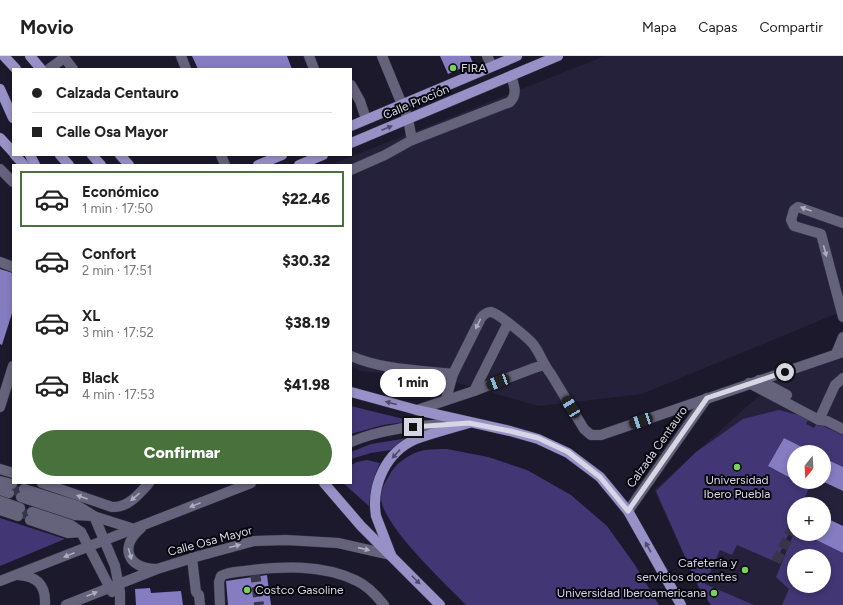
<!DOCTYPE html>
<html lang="es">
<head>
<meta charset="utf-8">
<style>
	body { margin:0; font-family:Figtree,sans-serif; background:#f2f2f2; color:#222; height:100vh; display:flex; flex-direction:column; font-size:15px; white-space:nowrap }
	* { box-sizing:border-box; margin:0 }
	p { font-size:13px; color:#767676 }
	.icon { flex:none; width:22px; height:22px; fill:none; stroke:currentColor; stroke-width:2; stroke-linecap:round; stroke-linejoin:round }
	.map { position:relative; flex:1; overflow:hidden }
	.drawer { position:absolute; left:12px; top:108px; width:340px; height:320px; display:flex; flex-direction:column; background:#fff; border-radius:0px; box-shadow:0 2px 6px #0003 }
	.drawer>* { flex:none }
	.hud { position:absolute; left:12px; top:12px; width:340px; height:88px; border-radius:0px; box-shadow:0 2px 6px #0003; display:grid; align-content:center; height:88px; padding:0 20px; background:#fff }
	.needle { width:26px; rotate:198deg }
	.tools { position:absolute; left:787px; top:389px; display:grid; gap:8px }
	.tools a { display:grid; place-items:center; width:44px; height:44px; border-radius:50%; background:#fff; box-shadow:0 2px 6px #0003; font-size:20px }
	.end { position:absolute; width:18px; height:18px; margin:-9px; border:5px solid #d7d6e4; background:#111; box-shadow:0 0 0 2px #111 }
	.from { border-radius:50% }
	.bubble { position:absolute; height:28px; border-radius:14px; background:#fff; box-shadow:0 2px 6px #0003; font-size:13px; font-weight:800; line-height:28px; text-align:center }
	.car { position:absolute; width:12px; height:24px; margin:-12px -6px; border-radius:5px; box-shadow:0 0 3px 1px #0007; background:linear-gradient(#222 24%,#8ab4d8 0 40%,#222 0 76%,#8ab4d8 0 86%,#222 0) }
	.hud b { display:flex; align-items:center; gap:14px; height:38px; font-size:15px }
	.hud b+b { border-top:1px solid #e0e0e0 }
	.hud i { width:10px; height:10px; background:#222 }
	ul { padding:7px 0 0; list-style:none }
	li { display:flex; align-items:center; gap:12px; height:56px; margin:0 8px 6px; padding:0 12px; border:2px solid transparent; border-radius:0px }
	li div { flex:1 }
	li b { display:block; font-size:15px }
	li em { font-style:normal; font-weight:800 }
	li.selected { border-color:#48713b }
	li>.icon { width:36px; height:36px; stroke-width:1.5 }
	.button { display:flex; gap:8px; margin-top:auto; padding:8px 20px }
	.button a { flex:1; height:46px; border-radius:24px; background:#48713b; color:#fff; font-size:16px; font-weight:800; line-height:46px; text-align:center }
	header { display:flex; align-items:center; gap:24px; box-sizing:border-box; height:56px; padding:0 20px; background:#fff; border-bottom:1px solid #e0e0e0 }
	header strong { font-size:19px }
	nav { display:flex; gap:22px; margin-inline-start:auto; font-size:14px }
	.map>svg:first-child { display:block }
	.built { fill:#25213a; fill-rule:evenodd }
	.green { fill:#423675; fill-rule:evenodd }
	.building { fill:#857cc1 }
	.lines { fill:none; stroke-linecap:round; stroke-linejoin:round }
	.minor-tunnel { stroke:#383548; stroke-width:10; stroke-dasharray:10 5; stroke-linecap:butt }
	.minor-casing { stroke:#353243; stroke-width:11 }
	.major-casing { stroke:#353243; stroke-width:11 }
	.minor { stroke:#65637b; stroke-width:10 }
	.major { stroke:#9791c8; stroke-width:10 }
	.oneway { fill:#4f4c6b }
	.oneway2 { fill:#afaebf }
	.route { stroke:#d7d6e4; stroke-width:5 }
	.poi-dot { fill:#76d25a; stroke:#07060e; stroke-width:1.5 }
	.labels { text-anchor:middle; stroke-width:4; stroke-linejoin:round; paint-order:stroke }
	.poi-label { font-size:12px; fill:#d7d6e4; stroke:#07060e; text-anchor:start }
	.street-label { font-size:12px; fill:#d7d6e4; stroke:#07060e }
</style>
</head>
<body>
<header>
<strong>Movio</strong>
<nav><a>Mapa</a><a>Capas</a><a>Compartir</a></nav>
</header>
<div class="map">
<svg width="843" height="549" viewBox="0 0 843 549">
	<rect width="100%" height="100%" fill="#1c192d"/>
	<g class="built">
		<path d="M605,0H843V255L642,338L539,350L447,324L360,315L351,310V109H330Z"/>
		<path d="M843,298V549H711L698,530L654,434L780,321ZM794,396H824V426H794ZM794,448H824V478H794ZM794,500H824V530H794Z"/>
	</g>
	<g class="green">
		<path d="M351,350L412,365L383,369L351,378Z"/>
		<path d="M779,354L809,362L806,368L814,372L817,367L843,379V411L824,402V396H812L784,382L769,411L794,424V426H797L809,432L802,448H794V466L776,506L737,489L732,499L720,494L705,528L754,549H711L698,530L656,435L696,396L743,363Z"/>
		<path d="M408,382L391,394L371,397L351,403V396L371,388Z"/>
		<path d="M447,393L488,401L527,414L571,439L607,470L635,509L659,549H466C445,527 384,471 381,443C380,435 385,426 389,420C395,407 412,396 425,394C432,393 440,393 447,393Z"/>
		<path d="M367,404L380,407C373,421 371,434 369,450L343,427H351V409L357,406Z"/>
		<path d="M0,462L65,483L0,510Z"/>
		<path d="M794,477L804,478L843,497V549H782L789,533L776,521ZM794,500H824V530H794Z"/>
	</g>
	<g class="building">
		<path d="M192,0H287L292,13H198Z"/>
		<path d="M440,0H470L473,7L448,18Z"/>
		<path d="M0,213L13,217V254L2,289L0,288Z"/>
		<path d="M784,382L812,396H794V424L768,410Z"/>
		<path d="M824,402L843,411V435L824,426Z"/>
		<path d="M824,461L843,470V497L804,478H824Z"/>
		<path d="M267,519L271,549H228L226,525Z"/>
		<path d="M150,532L151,537L181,535L183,549H136L135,533Z"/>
	</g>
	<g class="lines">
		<g class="minor-tunnel">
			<path d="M11,433L23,437"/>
			<path d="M19,456L31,460"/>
			<path d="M776,506L794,470"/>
			<path d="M255,516L259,549"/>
		</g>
		<g class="minor-casing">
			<g id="minor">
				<path d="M63,0L73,13"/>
				<path d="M181,0L186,13"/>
				<path d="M309,0L314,13"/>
				<path d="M382,0L408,63L412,84"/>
				<path d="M487,0L492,10"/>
				<path d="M49,13L64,2"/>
				<path d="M351,29L360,45L366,63"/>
				<path d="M221,99L225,109"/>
				<path d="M0,113L13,126"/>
				<path d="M351,114L385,99L412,84L510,46C518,38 514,29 511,20"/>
				<path d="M843,167L798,151L794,154L791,164L794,170L821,178L843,261"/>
				<path d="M0,206L13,211"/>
				<path d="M836,298L843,281"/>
				<path d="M351,300C383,314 419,314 453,318"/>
				<path d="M759,324L787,339"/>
				<path d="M749,327L819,364L827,365L843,373"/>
				<path d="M474,335L508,267"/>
				<path d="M446,343L453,318L481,262C484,258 487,256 491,256C498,257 528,282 533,288C540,297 543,308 551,318L584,373L591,379H601L843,296"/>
				<path d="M0,351L13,310"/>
				<path d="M417,354L474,335L534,312L544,309"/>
				<path d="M819,364L835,329L843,322"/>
				<path d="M351,386C385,371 423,370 459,367"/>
				<path d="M0,413L13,417"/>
				<path d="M0,425L12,428"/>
				<path d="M42,427L112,451C128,452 139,438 149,427"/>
				<path d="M24,433L78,450L94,460L115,510L120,536V549"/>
				<path d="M0,434L9,437"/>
				<path d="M21,441L75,459L92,460"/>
				<path d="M0,445L20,452"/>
				<path d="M0,454L18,460"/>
				<path d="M628,455L707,342"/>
				<path d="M32,456L71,469L81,476L112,536"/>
				<path d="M90,459L134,473"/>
				<path d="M30,464L68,477L81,476"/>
				<path d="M141,472C119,491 127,512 156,513"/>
				<path d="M192,502L196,536L199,539L200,549"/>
				<path d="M18,519C37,520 46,529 45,549"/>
				<path d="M0,525L251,427"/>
				<path d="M66,549L157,513L199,500L254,485L286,484L338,487L391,499"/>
				<path d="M220,549L219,526L221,520C228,516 237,516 245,515C281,510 323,508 357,525C368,530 376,539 384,549"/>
			</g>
		</g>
		<g class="major-casing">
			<g id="major">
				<path d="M4,0L16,13"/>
				<path d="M30,0L41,13"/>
				<path d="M0,33L13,62"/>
				<path d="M351,70L517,0"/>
				<path d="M0,82L13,96"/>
				<path d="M351,87L558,0"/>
				<path d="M15,99L24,109"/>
				<path d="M30,99L35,109"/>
				<path d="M60,99L69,109"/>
				<path d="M92,99L101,109"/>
				<path d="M120,99L129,109"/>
				<path d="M258,109L282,99"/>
				<path d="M299,109L323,99"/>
				<path d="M351,336L417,354L510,375L538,383L568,397L600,421L628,455L681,549"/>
				<path d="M324,427L361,470L440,549"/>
				<path d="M391,499L376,460C371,429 386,396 416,383C433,377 452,372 469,367"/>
			</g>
		</g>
		<use href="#minor" class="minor"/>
		<use href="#major" class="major"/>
	</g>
	<defs><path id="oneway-solid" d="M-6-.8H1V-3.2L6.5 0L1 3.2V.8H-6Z"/></defs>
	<g class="oneway">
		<use href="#oneway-solid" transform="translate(387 72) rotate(-23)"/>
		<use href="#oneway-solid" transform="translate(391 347) rotate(-165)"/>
		<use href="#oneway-solid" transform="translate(396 398) rotate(133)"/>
		<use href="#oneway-solid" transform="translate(648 491) rotate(-119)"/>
		<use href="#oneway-solid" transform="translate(416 524) rotate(45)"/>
	</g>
	<g class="oneway2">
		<use href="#oneway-solid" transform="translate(806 153) rotate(-160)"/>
		<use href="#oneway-solid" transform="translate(825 195) rotate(75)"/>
		<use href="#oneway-solid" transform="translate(478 268) rotate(116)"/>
		<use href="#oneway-solid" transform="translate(82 441) rotate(-161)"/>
		<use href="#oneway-solid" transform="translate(135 441) rotate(140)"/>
		<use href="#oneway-solid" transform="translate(195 449) rotate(158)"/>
		<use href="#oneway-solid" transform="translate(235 490) rotate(-15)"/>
		<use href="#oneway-solid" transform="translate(364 493) rotate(13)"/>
		<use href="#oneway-solid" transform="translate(130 498) rotate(74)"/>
		<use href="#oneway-solid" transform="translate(69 499) rotate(158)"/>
		<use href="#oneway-solid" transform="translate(92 538) rotate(-22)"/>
	</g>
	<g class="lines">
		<path class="route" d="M413,371L469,367L510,375L538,382L568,396L600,421L628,455L707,342L785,316"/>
	</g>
	<g class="poi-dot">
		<circle cx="453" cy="12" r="4"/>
		<circle cx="737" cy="411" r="4"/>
		<circle cx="745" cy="514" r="4"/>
		<circle cx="247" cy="534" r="4"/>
		<circle cx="714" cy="537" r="4"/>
	</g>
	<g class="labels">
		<g class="poi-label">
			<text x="461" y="16">FIRA</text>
			<text x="737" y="428" text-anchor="middle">Universidad<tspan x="737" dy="14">Ibero Puebla</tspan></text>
			<text x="737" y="511" text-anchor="end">Cafetería y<tspan x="737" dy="14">servicios docentes</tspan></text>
			<text x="255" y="538">Costco Gasoline</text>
			<text x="706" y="541" text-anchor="end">Universidad Iberoamericana</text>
		</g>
		<g class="street-label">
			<text transform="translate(416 46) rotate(-23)" y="4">Calle Proción</text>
			<text transform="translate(657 391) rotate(-55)" y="4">Calzada Centauro</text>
			<text transform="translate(210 485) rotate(-15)" y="4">Calle Osa Mayor</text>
		</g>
	</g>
</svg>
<div class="tools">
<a><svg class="needle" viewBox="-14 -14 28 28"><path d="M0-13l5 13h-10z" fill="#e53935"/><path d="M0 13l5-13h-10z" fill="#767676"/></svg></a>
<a>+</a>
<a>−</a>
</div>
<i class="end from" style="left:785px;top:316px"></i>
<i class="end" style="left:413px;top:371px"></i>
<div class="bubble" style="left:380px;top:313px;width:66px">1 min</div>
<i class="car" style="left:498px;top:326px;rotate:249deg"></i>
<i class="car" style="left:571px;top:351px;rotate:329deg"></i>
<i class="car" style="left:641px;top:365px;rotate:251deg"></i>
<div class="hud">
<b><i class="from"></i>Calzada Centauro</b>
<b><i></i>Calle Osa Mayor</b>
</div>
<section class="drawer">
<ul>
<li class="selected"><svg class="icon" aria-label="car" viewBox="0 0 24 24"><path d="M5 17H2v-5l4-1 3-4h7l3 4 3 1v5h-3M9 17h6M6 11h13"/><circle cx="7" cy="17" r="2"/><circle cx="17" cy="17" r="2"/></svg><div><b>Económico</b><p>1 min · 17:50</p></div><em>$22.46</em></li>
<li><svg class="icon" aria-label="car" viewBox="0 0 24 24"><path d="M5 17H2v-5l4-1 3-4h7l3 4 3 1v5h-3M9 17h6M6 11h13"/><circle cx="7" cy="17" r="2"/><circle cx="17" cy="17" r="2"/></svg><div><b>Confort</b><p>2 min · 17:51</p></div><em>$30.32</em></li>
<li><svg class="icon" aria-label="car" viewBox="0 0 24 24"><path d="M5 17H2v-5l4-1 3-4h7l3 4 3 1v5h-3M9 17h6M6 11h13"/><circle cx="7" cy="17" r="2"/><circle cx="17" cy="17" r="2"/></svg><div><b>XL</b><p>3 min · 17:52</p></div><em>$38.19</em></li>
<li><svg class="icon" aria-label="car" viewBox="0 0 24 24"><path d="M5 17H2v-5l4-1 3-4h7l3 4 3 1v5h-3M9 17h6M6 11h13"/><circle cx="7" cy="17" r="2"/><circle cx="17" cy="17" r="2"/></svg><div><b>Black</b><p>4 min · 17:53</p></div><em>$41.98</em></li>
</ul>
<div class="button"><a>Confirmar</a></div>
</section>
</div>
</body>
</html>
